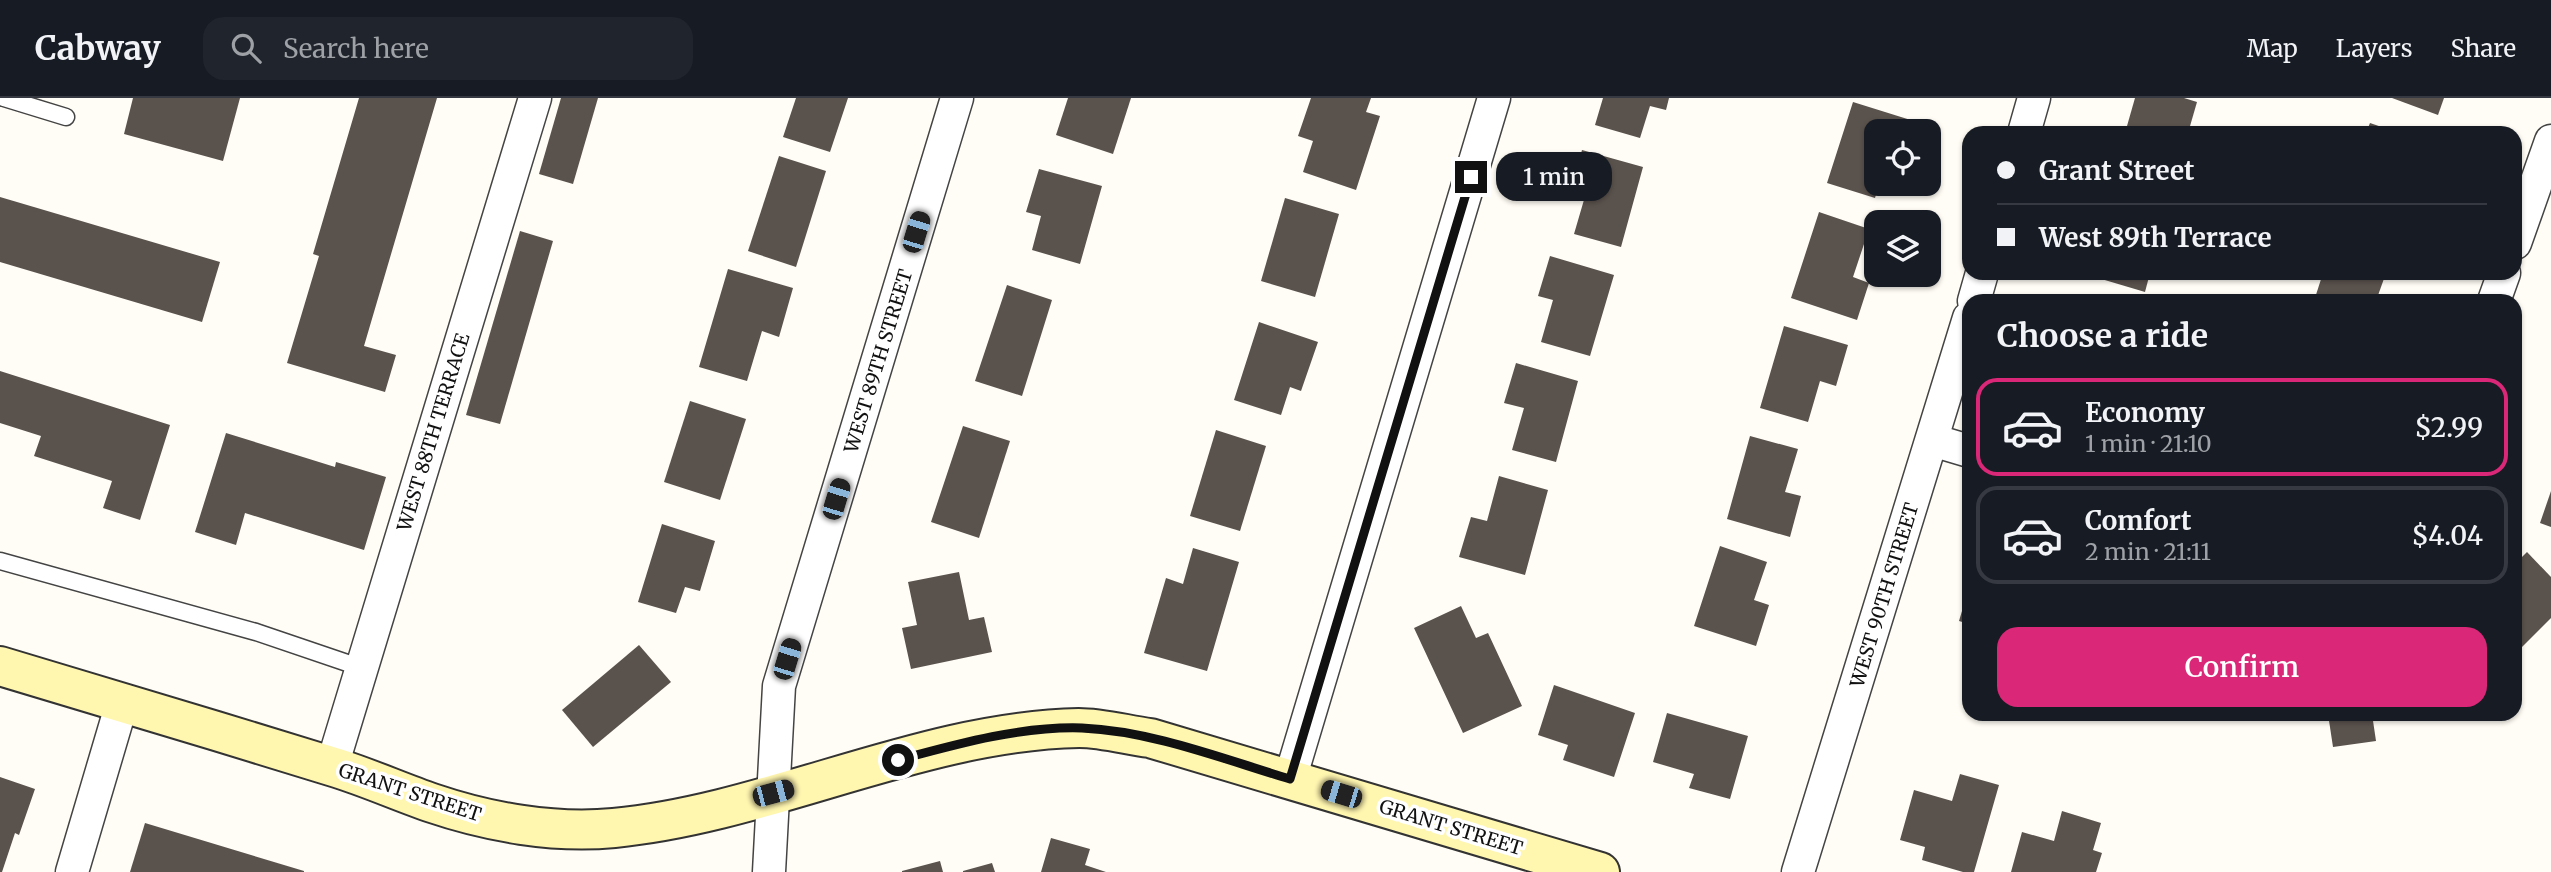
<!DOCTYPE html>
<html lang="en">
<head>
<meta charset="utf-8">
<style>
	body { margin:0; font-family:Merriweather,serif; background:#20242c; color:#f1f3f6; height:100vh; display:flex; flex-direction:column; font-size:26px; white-space:nowrap }
	* { box-sizing:border-box; margin:0 }
	p { font-size:23px; color:#9ea1a6 }
	.icon { flex:none; width:38px; height:38px; fill:none; stroke:currentColor; stroke-width:2; stroke-linecap:round; stroke-linejoin:round }
	.map { position:relative; flex:1; overflow:hidden }
	.side { position:absolute; left:1962px; top:196px; width:560px; height:427px; display:flex; flex-direction:column; background:#171b24; border-radius:21px; box-shadow:0 2px 5px #0004 }
	.side>* { flex:none }
	.hud { position:absolute; left:1962px; top:28px; width:560px; height:154px; border-radius:21px; box-shadow:0 2px 5px #0004; display:grid; align-content:center; height:154px; padding:0 35px; background:#171b24 }
	.fabs { position:absolute; left:1864px; top:21px; display:grid; gap:14px }
	.fabs a { display:grid; place-items:center; width:77px; height:77px; border-radius:14px; background:#171b24; box-shadow:0 2px 5px #0004; font-size:35px }
	.end { position:absolute; width:32px; height:32px; margin:-16px; border:9px solid #111; background:#fff; box-shadow:0 0 0 4px #fff }
	.from { border-radius:50% }
	.bubble { position:absolute; height:49px; border-radius:21px; background:#171b24; box-shadow:0 2px 5px #0004; font-size:23px; font-weight:600; line-height:49px; text-align:center }
	.car { position:absolute; width:21px; height:42px; margin:-21px -10px; border-radius:9px; box-shadow:0 0 5px 2px #0007; background:linear-gradient(#222 24%,#8ab4d8 0 40%,#222 0 76%,#8ab4d8 0 86%,#222 0) }
	.hud b { display:flex; align-items:center; gap:24px; height:66px; font-size:26px }
	.hud b+b { border-top:2px solid #363941 }
	.hud i { width:18px; height:18px; background:#f1f3f6 }
	ul { padding:0; list-style:none }
	li { display:flex; align-items:center; gap:21px; height:98px; margin:0 14px 10px; padding:0 21px; border:4px solid #363941; border-radius:21px }
	li div { flex:1 }
	li b { display:block; font-size:26px }
	li em { font-style:normal; font-weight:600 }
	li.active { border-color:#db2777 }
	li>.icon { width:63px; height:63px; stroke-width:1.5 }
	h2 { padding:0 35px; font-size:32px; line-height:84px }
	.action { display:flex; gap:14px; margin-top:auto; padding:14px 35px }
	.action a { flex:1; height:80px; border-radius:21px; background:#db2777; color:#fff; font-size:28px; font-weight:600; line-height:80px; text-align:center }
	header { display:flex; align-items:center; gap:42px; box-sizing:border-box; height:98px; padding:0 35px; background:#171b24; border-bottom:2px solid #363941 }
	header strong { font-size:33px }
	nav { display:flex; gap:38px; margin-inline-start:auto; font-size:24px }
	.search { width:490px; height:63px; background:#20242c; display:flex; align-items:center; gap:18px; box-sizing:border-box; padding:0 24px; border-radius:21px; color:#9ea1a6; font-size:26px }
	.map>svg:first-child { display:block }
	.building { fill:#5a524d }
	.lines { fill:none; stroke-linecap:round; stroke-linejoin:round }
	.lane-casing { stroke:#444; stroke-width:19 }
	.street-casing { stroke:#444; stroke-width:35 }
	.secondary-casing { stroke:#333; stroke-width:42 }
	.lane { stroke:#fff; stroke-width:16 }
	.street { stroke:#fff; stroke-width:32 }
	.secondary { stroke:#fff6b0; stroke-width:38 }
	.route { stroke:#111; stroke-width:9 }
	.labels { text-anchor:middle; stroke-width:7; stroke-linejoin:round; paint-order:stroke }
	.street-label { font-size:19px; fill:#111; stroke:#fff }
</style>
</head>
<body>
<header>
<strong>Cabway</strong>
<div class="search"><svg class="icon" aria-label="search" viewBox="0 0 24 24"><circle cx="10" cy="10" r="6"/><path d="M15 15l6 6"/></svg>Search here</div>
<nav><a>Map</a><a>Layers</a><a>Share</a></nav>
</header>
<div class="map">
<svg width="2551" height="774" viewBox="0 0 2551 774">
	<rect width="100%" height="100%" fill="#fffdf5"/>
	<g class="building">
		<path d="M133,0H240L223,63L124,36Z"/>
		<path d="M359,0H437L364,248L396,257L385,294L287,265L319,158L313,156Z"/>
		<path d="M561,0H598L573,86L539,76Z"/>
		<path d="M796,0H848L830,54L783,39Z"/>
		<path d="M1068,0H1131L1113,56L1056,37Z"/>
		<path d="M1311,0H1371L1366,14L1380,18L1356,92L1303,74L1313,43L1298,38Z"/>
		<path d="M1603,0H1669L1666,12L1650,8L1640,40L1595,27Z"/>
		<path d="M2135,0H2184L2197,4L2188,35H2125Z"/>
		<path d="M2392,0H2444L2438,17Z"/>
		<path d="M1853,4L1917,24L1914,33H1876V86H1879L1875,100L1827,85Z"/>
		<path d="M2370,25L2399,35H2366Z"/>
		<path d="M1582,52L1643,69L1621,149L1574,136L1586,95L1571,91Z"/>
		<path d="M779,58L826,73L796,169L748,153Z"/>
		<path d="M1039,71L1102,88L1080,166L1032,152L1041,118L1026,114Z"/>
		<path d="M0,99L220,164L202,224L0,164Z"/>
		<path d="M1285,100L1339,116L1315,199L1261,183Z"/>
		<path d="M1819,114L1869,131L1853,179L1869,185L1857,222L1791,200Z"/>
		<path d="M520,133L553,143L500,326L466,317Z"/>
		<path d="M1550,158L1614,177L1590,258L1541,244L1553,202L1538,198Z"/>
		<path d="M728,171L793,190L779,239L762,233L747,283L699,269Z"/>
		<path d="M2099,175H2150L2145,194L2098,180Z"/>
		<path d="M2323,175H2386L2376,203H2314Z"/>
		<path d="M1007,187L1052,202L1022,298L975,283Z"/>
		<path d="M1259,224L1318,244L1301,293L1290,289L1281,317L1234,302Z"/>
		<path d="M1784,228L1848,247L1836,288L1820,283L1808,324L1760,310Z"/>
		<path d="M1516,265L1578,283L1556,364L1512,352L1524,310L1504,305Z"/>
		<path d="M0,273L170,327L140,422L103,410L112,383L34,358L41,338L0,325Z"/>
		<path d="M690,303L746,321L720,402L664,384Z"/>
		<path d="M963,328L1010,343L979,440L931,424Z"/>
		<path d="M1216,332L1266,348L1240,433L1190,418Z"/>
		<path d="M226,335L335,369L336,364L386,379L364,452L245,415L236,447L195,434Z"/>
		<path d="M1750,338L1798,351L1785,394L1801,398L1790,439L1727,421Z"/>
		<path d="M1499,378L1548,392L1525,477L1459,459L1471,419L1487,423Z"/>
		<path d="M2551,393V429L2540,425Z"/>
		<path d="M662,426L715,443L700,493L685,489L676,515L638,504Z"/>
		<path d="M1720,448L1767,464L1754,502L1769,507L1756,548L1694,528Z"/>
		<path d="M1193,450L1239,464L1207,573L1144,555L1166,480L1183,486Z"/>
		<path d="M2527,454L2551,479V520L2515,556V466Z"/>
		<path d="M959,474L969,522L984,519L992,554L911,571L902,530L917,527L908,484Z"/>
		<path d="M1968,493L1969,494V526L1959,523Z"/>
		<path d="M1461,508L1476,540L1488,535L1522,608L1463,635L1414,530Z"/>
		<path d="M639,547L671,584L593,649L562,612Z"/>
		<path d="M1554,587L1635,615L1614,679L1563,662L1568,647L1538,637Z"/>
		<path d="M1667,615L1748,638L1730,701L1689,690L1694,676L1653,664Z"/>
		<path d="M2328,616H2372L2376,643L2333,649Z"/>
		<path d="M1960,676L1999,687L1974,774H1963L1922,762L1925,749L1900,742L1914,692L1952,703Z"/>
		<path d="M0,679L35,691L19,737L15,735L2,774H0Z"/>
		<path d="M2062,713L2101,725L2093,752L2102,755L2096,774H2011L2022,734L2054,743Z"/>
		<path d="M145,725L304,773V774H130Z"/>
		<path d="M1051,740L1090,751L1085,767L1106,774H1041Z"/>
		<path d="M940,763L943,774H902V773Z"/>
		<path d="M992,765L995,774H963V773Z"/>
	</g>
	<g class="lines">
		<g class="lane-casing">
			<g id="lane">
				<path d="M4,0L66,19"/>
				<path d="M0,463L256,534L362,570"/>
			</g>
		</g>
		<g class="street-casing">
			<g id="street">
				<path d="M2024,35L2034,0"/>
				<path d="M2515,145L2551,43"/>
				<path d="M1974,203L1982,175"/>
				<path d="M2494,203L2504,175"/>
				<path d="M1932,342L1969,353"/>
				<path d="M332,668L535,0"/>
				<path d="M1290,681L1494,0"/>
				<path d="M72,774L122,605"/>
				<path d="M769,774L779,588L957,0"/>
				<path d="M1798,774L1969,220"/>
			</g>
		</g>
		<g class="secondary-casing">
			<path id="secondary" d="M0,568C112,602 225,635 337,670C369,680 400,694 432,705C488,724 554,736 614,730C770,715 921,633 1079,630C1102,630 1127,637 1150,640L1600,774"/>
		</g>
		<use href="#lane" class="lane"/>
		<use href="#street" class="street"/>
		<use href="#secondary" class="secondary"/>
	</g>
	<g class="lines">
		<path class="route" d="M898,662C957,646 1021,628 1082,630C1152,633 1223,661 1290,681L1471,79"/>
	</g>
	<g class="labels">
		<g class="street-label">
			<text transform="translate(878 263) rotate(-73)" y="7">WEST 89TH STREET</text>
			<text transform="translate(433 334) rotate(-73)" y="7">WEST 88TH TERRACE</text>
			<text transform="translate(1884 497) rotate(-73)" y="7">WEST 90TH STREET</text>
			<text transform="translate(410 694) rotate(18)" y="7">GRANT STREET</text>
			<text transform="translate(1451 729) rotate(17)" y="7">GRANT STREET</text>
		</g>
	</g>
</svg>
<div class="fabs">
<a><svg class="icon" aria-label="locate" viewBox="0 0 24 24"><circle cx="12" cy="12" r="6"/><path d="M12 2v4M12 18v4M2 12h4M18 12h4"/></svg></a>
<a><svg class="icon" aria-label="layers" viewBox="0 0 24 24"><path d="M12 4l9 5-9 5-9-5zM3 14l9 5 9-5"/></svg></a>
</div>
<i class="end from" style="left:898px;top:662px"></i>
<i class="end" style="left:1471px;top:79px"></i>
<div class="bubble" style="left:1496px;top:54px;width:116px">1 min</div>
<i class="car" style="left:916px;top:134px;rotate:17deg"></i>
<i class="car" style="left:836px;top:401px;rotate:17deg"></i>
<i class="car" style="left:787px;top:561px;rotate:17deg"></i>
<i class="car" style="left:773px;top:695px;rotate:75deg"></i>
<i class="car" style="left:1341px;top:696px;rotate:287deg"></i>
<div class="hud">
<b><i class="from"></i>Grant Street</b>
<b><i></i>West 89th Terrace</b>
</div>
<section class="side">
<h2>Choose a ride</h2>
<ul>
<li class="active"><svg class="icon" aria-label="car" viewBox="0 0 24 24"><path d="M5 17H2v-5l4-1 3-4h7l3 4 3 1v5h-3M9 17h6M6 11h13"/><circle cx="7" cy="17" r="2"/><circle cx="17" cy="17" r="2"/></svg><div><b>Economy</b><p>1 min · 21:10</p></div><em>$2.99</em></li>
<li><svg class="icon" aria-label="car" viewBox="0 0 24 24"><path d="M5 17H2v-5l4-1 3-4h7l3 4 3 1v5h-3M9 17h6M6 11h13"/><circle cx="7" cy="17" r="2"/><circle cx="17" cy="17" r="2"/></svg><div><b>Comfort</b><p>2 min · 21:11</p></div><em>$4.04</em></li>
</ul>
<div class="action"><a>Confirm</a></div>
</section>
</div>
</body>
</html>
